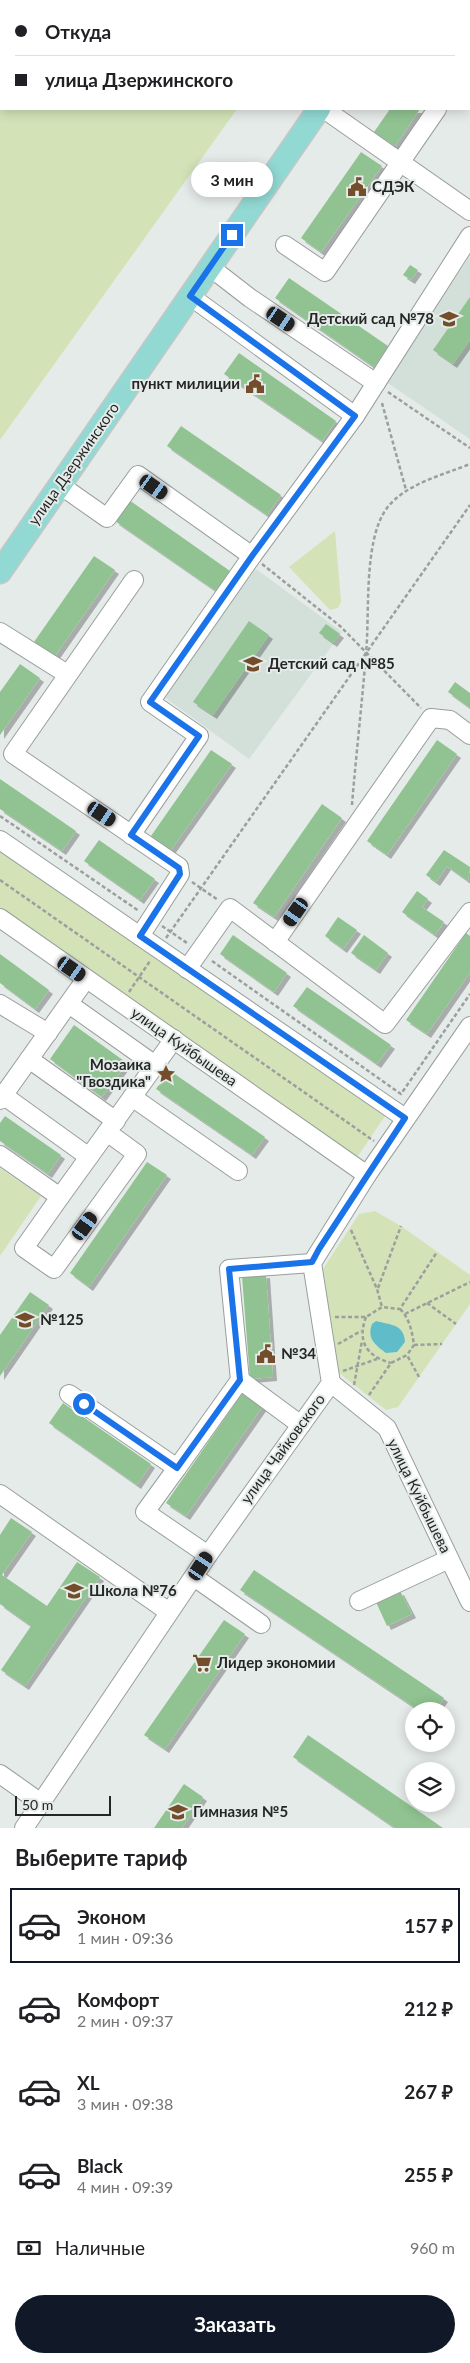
<!DOCTYPE html>
<html lang="ru">
<head>
<meta charset="utf-8">
<style>
	body { margin:0; font-family:Lato,sans-serif; background:#f2f2f2; color:#202124; height:100vh; display:flex; flex-direction:column; font-size:19px; white-space:nowrap }
	* { box-sizing:border-box; margin:0 }
	p { font-size:16px; color:#757577 }
	.icon { flex:none; width:28px; height:28px; fill:none; stroke:currentColor; stroke-width:2; stroke-linecap:round; stroke-linejoin:round }
	.map { position:relative; height:1828px; overflow:hidden }
	.drawer { display:flex; flex-direction:column; background:#fff; flex:1 }
	.drawer>* { flex:none }
	.guide { position:absolute; left:0px; top:0px; width:470px; height:110px; box-shadow:0 2px 12px #0003; display:grid; align-content:center; height:110px; padding:0 15px; background:#fff }
	.tools { position:absolute; left:405px; top:1702px; display:grid; gap:10px }
	.tools a { display:grid; place-items:center; width:50px; height:50px; border-radius:50%; background:#fff; box-shadow:0 2px 12px #0003; font-size:25px }
	.scale { position:absolute; left:15px; bottom:12px; width:96px; box-sizing:border-box; padding-left:5px; border:2px solid #252726; border-top:0; font-size:14px; line-height:18px; white-space:nowrap; color:#252726; -webkit-text-stroke:4px #e5ebe8; paint-order:stroke }
	.end { position:absolute; width:22px; height:22px; margin:-11px; border:6px solid #1a73e8; background:#fff; box-shadow:0 0 0 2px #fff }
	.from { border-radius:50% }
	.bubble { position:absolute; height:35px; border-radius:18px; background:#fff; box-shadow:0 2px 12px #0003; font-size:16px; font-weight:700; line-height:35px; text-align:center }
	.car { position:absolute; width:15px; height:30px; margin:-15px -8px; border-radius:6px; box-shadow:0 0 4px 1px #0007; background:linear-gradient(#222 24%,#8ab4d8 0 40%,#222 0 76%,#8ab4d8 0 86%,#222 0) }
	.guide b { display:flex; align-items:center; gap:18px; height:48px; font-size:19px }
	.guide b+b { border-top:1px solid #e0e0e0 }
	.guide i { width:12px; height:12px; background:#202124 }
	ul { padding:0; list-style:none }
	li { display:flex; align-items:center; gap:15px; height:75px; margin:0 10px 8px; padding:0 5px; border:2px solid transparent; border-radius:0px }
	li div { flex:1 }
	li b { display:block; font-size:19px }
	li em { font-style:normal; font-weight:700 }
	li.selected { border-color:#111827 }
	li>.icon { width:45px; height:45px; stroke-width:1.5 }
	h2 { padding:0 15px; font-size:22px; line-height:60px }
	.pay { display:flex; align-items:center; gap:12px; height:55px; padding:0 15px; font-size:19px }
	.pay p { margin-inline-start:auto }
	.cta { display:flex; gap:10px; margin-top:auto; padding:10px 15px }
	.cta a { flex:1; height:58px; border-radius:30px; background:#111827; color:#fff; font-size:20px; font-weight:700; line-height:58px; text-align:center }
	.map>svg:first-child { display:block }
	.built { fill:#d2e0d9 }
	.green { fill:#d3e3b7 }
	.water { fill:#61bcc9 }
	.building { fill:#90c391; filter:url(#shadow) }
	.lines { fill:none; stroke-linecap:round; stroke-linejoin:round }
	.minor-casing { stroke:#999e9c; stroke-width:20 }
	.major-casing { stroke:#c6c7c7; stroke-width:25 }
	.path { stroke:#9b9f9d; stroke-width:2.5; stroke-dasharray:4 2.5; stroke-linecap:butt }
	.minor { stroke:#fff; stroke-width:18 }
	.major { stroke:#92d9d3; stroke-width:22 }
	.route { stroke:#1a73e8; stroke-width:6 }
	.labels { text-anchor:middle; stroke-width:4; stroke-linejoin:round; paint-order:stroke }
	.poi-label { font-size:15px; font-weight:bold; fill:#252726; stroke:#e5ebe8; text-anchor:start }
	.street-label { font-size:15px; fill:#252726; stroke:#e5ebe8 }
</style>
</head>
<body>
<div class="map">
<svg width="470" height="1828" viewBox="0 0 470 1828">
	<defs>
		<filter id="shadow"><feDropShadow dx="4" dy="4" stdDeviation="0" flood-color="#0004"/></filter>
	</defs>
	<rect width="100%" height="100%" fill="#e5ebe8"/>
	<g class="built">
		<path d="M470,256V439L385,381Z"/>
		<path d="M256,569L342,632L249,759L163,696Z"/>
	</g>
	<g class="green">
		<path d="M0,0H314L1,1V109H237L0,440Z"/>
		<path d="M335,531L341,602L338,608L330,610L289,567Z"/>
		<path d="M0,848L387,1113L356,1159L0,910Z"/>
		<path d="M0,1168L41,1196L0,1256Z"/>
		<path d="M375,1211L401,1226L470,1275V1304L398,1407L386,1410L338,1372L323,1269L359,1214Z"/>
	</g>
	<path class="water" d="M376,1321C391,1325 404,1324 405,1342L397,1352L386,1353C374,1344 367,1338 372,1324Z"/>
	<g class="building">
		<path d="M390,109H420L395,146L374,132Z"/>
		<path d="M361,152L382,166L321,252L301,238Z"/>
		<path d="M410,265L418,270L411,280L403,275Z"/>
		<path d="M289,278L388,346L374,367L275,298Z"/>
		<path d="M470,297V340L453,364L433,350Z"/>
		<path d="M239,353L336,421L322,441L224,374Z"/>
		<path d="M181,426L281,495L267,515L167,446Z"/>
		<path d="M129,500L230,571L216,591L115,521Z"/>
		<path d="M94,556L115,570L55,656L34,642Z"/>
		<path d="M249,621L269,635L213,715L193,702Z"/>
		<path d="M326,624L340,634L333,643L319,633Z"/>
		<path d="M20,664L40,678L0,735V692Z"/>
		<path d="M455,682L470,693V708L448,692Z"/>
		<path d="M437,740L457,754L387,855L367,841Z"/>
		<path d="M211,750L232,764L171,850L151,836Z"/>
		<path d="M0,779L76,831L62,851L0,809Z"/>
		<path d="M322,804L342,818L274,917L253,903Z"/>
		<path d="M99,840L155,879L140,900L84,861Z"/>
		<path d="M444,850L470,867L468,881L447,866L436,882L426,875Z"/>
		<path d="M417,891L428,899L422,907L444,922L435,935L402,912Z"/>
		<path d="M338,917L357,930L343,949L325,936Z"/>
		<path d="M466,933L470,936V972L427,1034L406,1020Z"/>
		<path d="M233,935L287,973L274,992L220,954Z"/>
		<path d="M364,935L388,953L376,970L351,953Z"/>
		<path d="M0,954L49,990L35,1009L0,983Z"/>
		<path d="M307,987L391,1045L377,1064L293,1006Z"/>
		<path d="M74,1025L127,1063L102,1097L50,1059Z"/>
		<path d="M169,1070L265,1137L252,1155L156,1089Z"/>
		<path d="M5,1116L61,1155L48,1174L0,1141V1123Z"/>
		<path d="M147,1162L167,1175L89,1287L70,1273Z"/>
		<path d="M266,1274L273,1377L250,1379L242,1276Z"/>
		<path d="M30,1292L49,1305L0,1376V1335Z"/>
		<path d="M243,1392L263,1406L186,1516L166,1503Z"/>
		<path d="M63,1403L151,1464L137,1485L49,1423Z"/>
		<path d="M11,1518L32,1532L2,1575L47,1606L77,1562L100,1577L25,1686L1,1670L31,1626L0,1604V1535Z"/>
		<path d="M254,1570L444,1698L435,1711H420L240,1590Z"/>
		<path d="M400,1591L412,1614L387,1626L376,1602Z"/>
		<path d="M224,1620L245,1634L165,1749L144,1735Z"/>
		<path d="M308,1735L443,1828H395L293,1757Z"/>
		<path d="M184,1784L203,1797L182,1828H154Z"/>
	</g>
	<g class="lines">
		<g class="minor-casing">
			<g id="minor">
				<path d="M451,1L452,0"/>
				<path d="M469,64L470,62"/>
				<path d="M469,78L470,79"/>
				<path d="M324,109L470,211"/>
				<path d="M285,245L325,272L437,109"/>
				<path d="M210,267L250,298L376,383"/>
				<path d="M190,296L355,416"/>
				<path d="M60,485L107,518L138,475L252,556"/>
				<path d="M134,580L13,754L179,867L180,874L140,936"/>
				<path d="M0,632L67,674"/>
				<path d="M131,835L199,736L150,702L252,556L355,416L470,236"/>
				<path d="M0,840L405,1118"/>
				<path d="M0,918L367,1175"/>
				<path d="M275,942L431,718L450,720L470,735"/>
				<path d="M187,969L230,908L385,1024L470,912"/>
				<path d="M0,1004L48,1033"/>
				<path d="M69,1004L155,1065"/>
				<path d="M29,1059L116,1121"/>
				<path d="M3,1095L89,1157"/>
				<path d="M132,1097L238,1171"/>
				<path d="M0,1100L86,979"/>
				<path d="M0,1155L60,1197L24,1248L54,1269L137,1154L107,1132L174,1039"/>
				<path d="M60,1197L107,1132"/>
				<path d="M240,1380L229,1269L312,1263"/>
				<path d="M331,1383L387,1428L470,1602"/>
				<path d="M69,1394L177,1468L145,1512L208,1555"/>
				<path d="M177,1468L240,1380L301,1425"/>
				<path d="M0,1494L169,1612"/>
				<path d="M194,1577L261,1624"/>
				<path d="M359,1601L449,1559"/>
				<path d="M0,1774L41,1803"/>
				<path d="M24,1828L208,1555L331,1383L312,1263L367,1175L470,1026"/>
			</g>
		</g>
		<g class="major-casing">
			<g id="major">
				<path d="M395,1L396,0"/>
				<path d="M0,572L319,109"/>
			</g>
		</g>
		<g class="path">
			<path d="M469,19L470,20"/>
			<path d="M388,392L470,448"/>
			<path d="M382,403L406,490"/>
			<path d="M262,564L340,626L421,708"/>
			<path d="M352,805C356,755 362,704 366,653C370,613 363,540 387,508C405,484 443,475 470,464"/>
			<path d="M0,816L139,911"/>
			<path d="M0,880L374,1141"/>
			<path d="M192,882L218,900"/>
			<path d="M162,926L187,943"/>
			<path d="M166,938L470,505"/>
			<path d="M212,961L401,1094L470,994"/>
			<path d="M129,992L150,961"/>
			<path d="M351,1230L377,1289L382,1307"/>
			<path d="M378,1288L401,1226"/>
			<path d="M427,1303L456,1324"/>
			<path d="M400,1309C410,1319 412,1332 414,1345L407,1355"/>
			<path d="M405,1314L470,1282"/>
			<path d="M335,1317H366L382,1307L400,1309L437,1252"/>
			<path d="M366,1317C357,1341 366,1356 391,1363"/>
			<path d="M338,1344L361,1331"/>
			<path d="M414,1345L442,1344"/>
			<path d="M343,1371L377,1359"/>
			<path d="M354,1385L362,1341"/>
			<path d="M369,1395L391,1363L407,1355L419,1377"/>
		</g>
		<use href="#minor" class="minor"/>
		<use href="#major" class="major"/>
	</g>
	<g class="lines">
		<path class="route" d="M84,1404L177,1468L240,1380L229,1269L312,1262L319,1249L405,1118L140,936L180,874L179,868L131,835L199,736L150,702L252,556L355,416L190,296L232,235"/>
	</g>
	<defs>
		<g id="civic-bare" transform="scale(1.5)"><path d="M-.6-6.5H3V-4.5H.6V-3L4-1V1h2V6H-6V1h2V-1L-.6-3ZM-1.2 2.5V6h2.4V2.5Z" fill="#744e2b" stroke="#e5ebe8" stroke-width="2.5" paint-order="stroke"/></g>
		<g id="school-bare" transform="scale(1.5)"><path d="M0-5L7-2L0 1L-7-2ZM-4 1L0 2.5L4 1V4Q0 6-4 4Z" fill="#744e2b" stroke="#e5ebe8" stroke-width="2.5" paint-order="stroke"/></g>
		<g id="sight-bare" transform="scale(1.5)"><path d="M0-6L1.8-2.2L6-1.7L2.9 1.2L3.7 5.4L0 3.3L-3.7 5.4L-2.9 1.2L-6-1.7L-1.8-2.2Z" fill="#744e2b" stroke="#e5ebe8" stroke-width="2.5" paint-order="stroke"/></g>
		<g id="supermarket-bare" transform="scale(1.5)"><path d="M-6-5.5h2.5l.6 2H6L4.5 2H-2.5L-4.4-4H-6ZM-1.5 3.2a1.3 1.3 0 1 0 .1 0ZM3 3.2a1.3 1.3 0 1 0 .1 0Z" fill="#744e2b" stroke="#e5ebe8" stroke-width="2.5" paint-order="stroke"/></g>
	</defs>
	<g fill-rule="evenodd">
		<use href="#civic-bare" x="357" y="187"/>
		<use href="#school-bare" x="449" y="319"/>
		<use href="#civic-bare" x="255" y="384"/>
		<use href="#school-bare" x="253" y="664"/>
		<use href="#sight-bare" x="166" y="1074"/>
		<use href="#school-bare" x="25" y="1320"/>
		<use href="#civic-bare" x="266" y="1354"/>
		<use href="#school-bare" x="74" y="1591"/>
		<use href="#supermarket-bare" x="202" y="1663"/>
		<use href="#school-bare" x="178" y="1812"/>
	</g>
	<g class="labels">
		<g class="poi-label">
			<text x="372" y="192">СДЭК</text>
			<text x="434" y="324" text-anchor="end">Детский сад №78</text>
			<text x="240" y="389" text-anchor="end">пункт милиции</text>
			<text x="268" y="669">Детский сад №85</text>
			<text x="151" y="1070" text-anchor="end">Мозаика<tspan x="151" dy="17">"Гвоздика"</tspan></text>
			<text x="40" y="1325">№125</text>
			<text x="281" y="1359">№34</text>
			<text x="89" y="1596">Школа №76</text>
			<text x="217" y="1668">Лидер экономии</text>
			<text x="193" y="1817">Гимназия №5</text>
		</g>
		<g class="street-label">
			<text transform="translate(74 464) rotate(-55)" y="5">улица Дзержинского</text>
			<text transform="translate(184 1047) rotate(35)" y="5">улица Куйбышева</text>
			<text transform="translate(283 1449) rotate(-54)" y="5">улица Чайковского</text>
			<text transform="translate(419 1496) rotate(64)" y="5">улица Куйбышева</text>
		</g>
	</g>
</svg>
<div class="tools">
<a><svg class="icon" aria-label="locate" viewBox="0 0 24 24"><circle cx="12" cy="12" r="6"/><path d="M12 2v4M12 18v4M2 12h4M18 12h4"/></svg></a>
<a><svg class="icon" aria-label="layers" viewBox="0 0 24 24"><path d="M12 4l9 5-9 5-9-5zM3 14l9 5 9-5"/></svg></a>
</div>
<div class="scale">50 m</div>
<i class="end from" style="left:84px;top:1404px"></i>
<i class="end" style="left:232px;top:235px"></i>
<div class="bubble" style="left:191px;top:162px;width:82px">3 мин</div>
<i class="car" style="left:281px;top:319px;rotate:124deg"></i>
<i class="car" style="left:154px;top:487px;rotate:125deg"></i>
<i class="car" style="left:102px;top:814px;rotate:124deg"></i>
<i class="car" style="left:296px;top:912px;rotate:215deg"></i>
<i class="car" style="left:72px;top:969px;rotate:125deg"></i>
<i class="car" style="left:85px;top:1226px;rotate:36deg"></i>
<i class="car" style="left:201px;top:1566px;rotate:33deg"></i>
<div class="guide">
<b><i class="from"></i>Откуда</b>
<b><i></i>улица Дзержинского</b>
</div>
</div>
<section class="drawer">
<h2>Выберите тариф</h2>
<ul>
<li class="selected"><svg class="icon" aria-label="car" viewBox="0 0 24 24"><path d="M5 17H2v-5l4-1 3-4h7l3 4 3 1v5h-3M9 17h6M6 11h13"/><circle cx="7" cy="17" r="2"/><circle cx="17" cy="17" r="2"/></svg><div><b>Эконом</b><p>1 мин · 09:36</p></div><em>157 ₽</em></li>
<li><svg class="icon" aria-label="car" viewBox="0 0 24 24"><path d="M5 17H2v-5l4-1 3-4h7l3 4 3 1v5h-3M9 17h6M6 11h13"/><circle cx="7" cy="17" r="2"/><circle cx="17" cy="17" r="2"/></svg><div><b>Комфорт</b><p>2 мин · 09:37</p></div><em>212 ₽</em></li>
<li><svg class="icon" aria-label="car" viewBox="0 0 24 24"><path d="M5 17H2v-5l4-1 3-4h7l3 4 3 1v5h-3M9 17h6M6 11h13"/><circle cx="7" cy="17" r="2"/><circle cx="17" cy="17" r="2"/></svg><div><b>XL</b><p>3 мин · 09:38</p></div><em>267 ₽</em></li>
<li><svg class="icon" aria-label="car" viewBox="0 0 24 24"><path d="M5 17H2v-5l4-1 3-4h7l3 4 3 1v5h-3M9 17h6M6 11h13"/><circle cx="7" cy="17" r="2"/><circle cx="17" cy="17" r="2"/></svg><div><b>Black</b><p>4 мин · 09:39</p></div><em>255 ₽</em></li>
</ul>
<div class="pay"><svg class="icon" aria-label="cash" viewBox="0 0 24 24"><path d="M3 7h18v10H3z"/><circle cx="12" cy="12" r="2"/></svg>Наличные<p>960 m</p></div>
<div class="cta"><a>Заказать</a></div>
</section>
</body>
</html>
